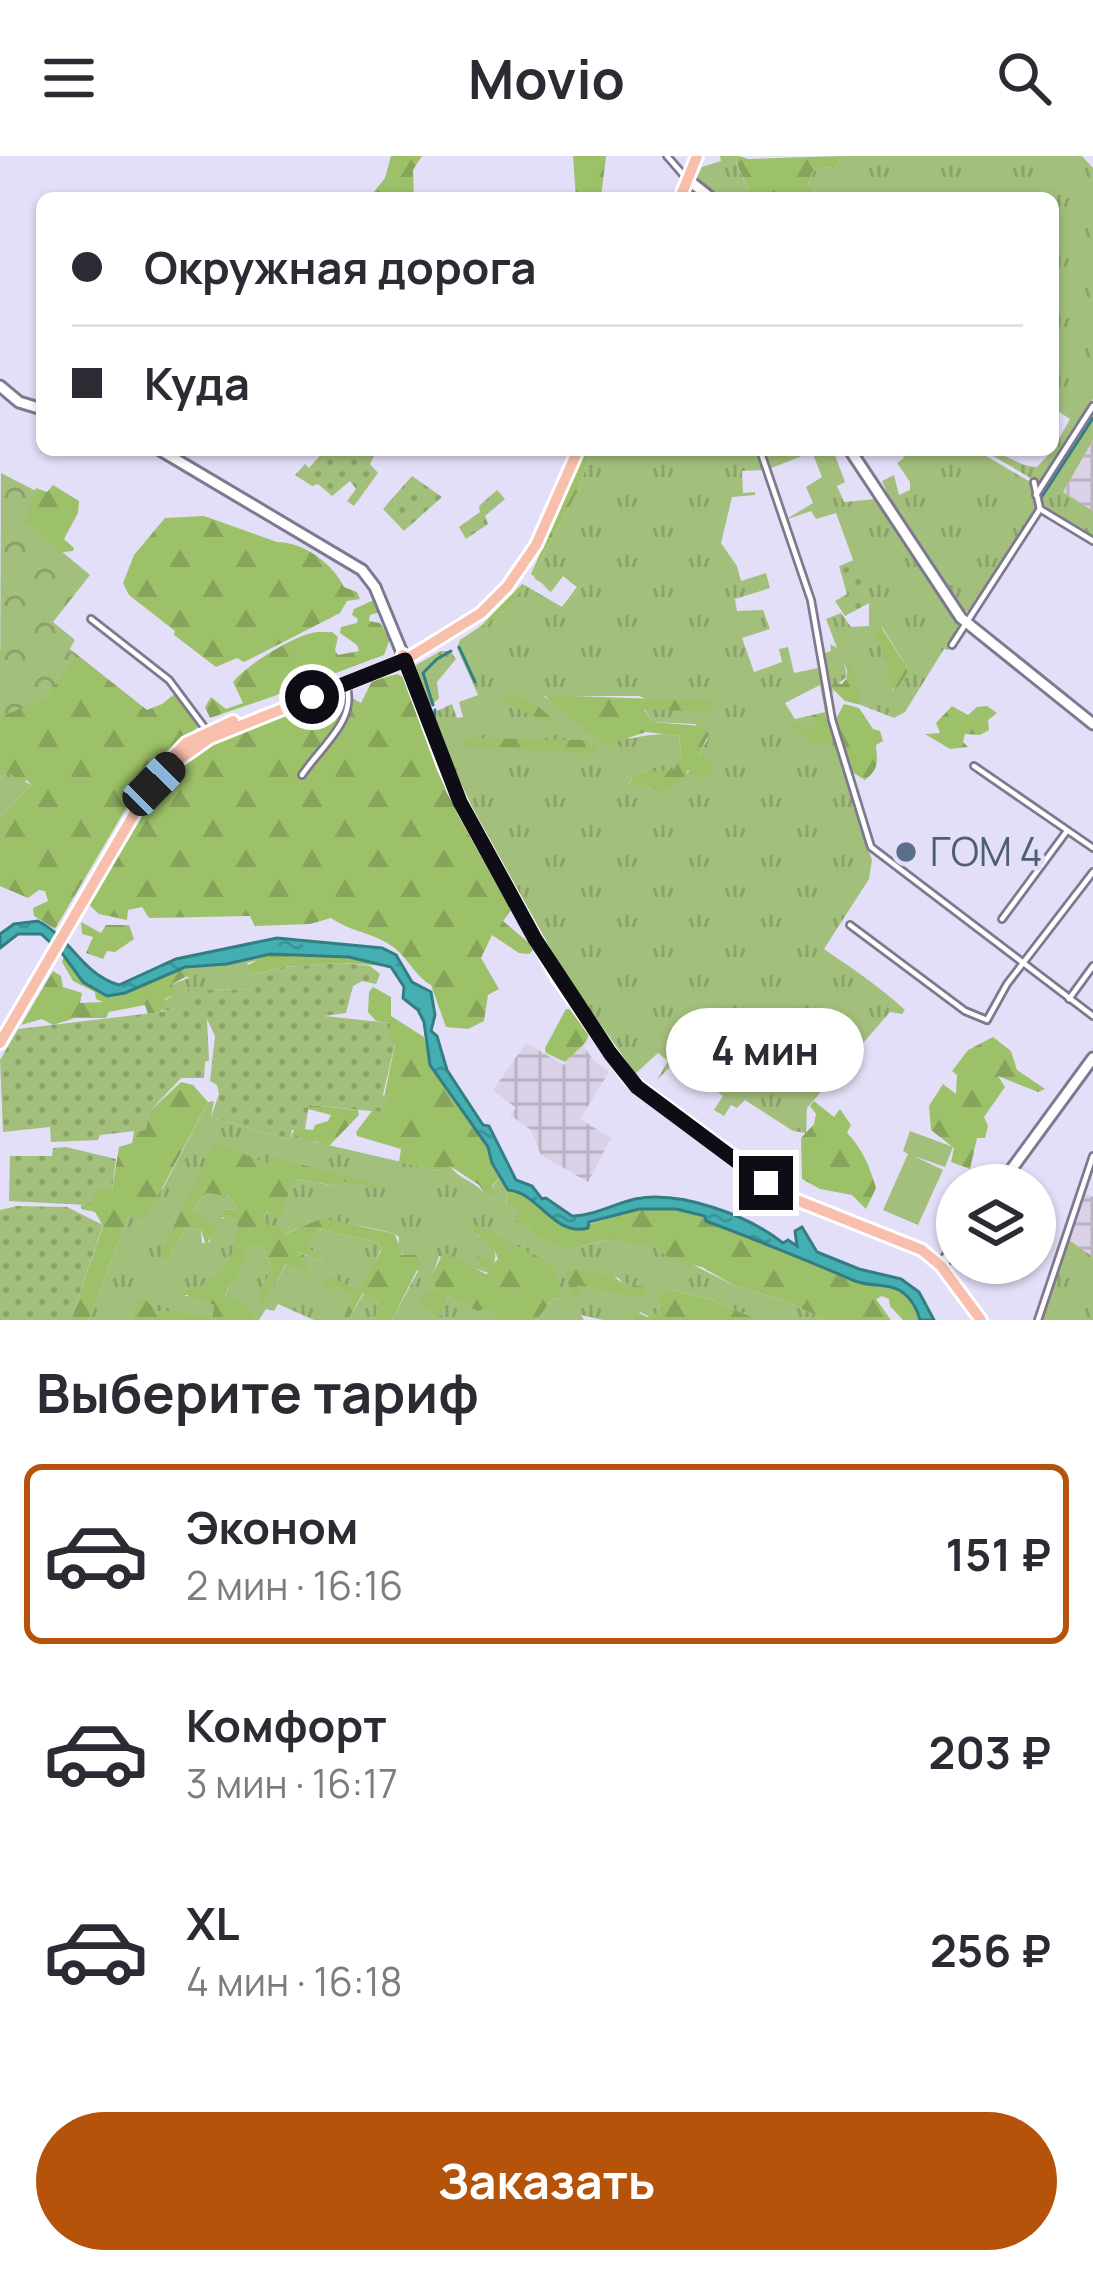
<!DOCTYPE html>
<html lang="ru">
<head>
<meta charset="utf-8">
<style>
	body { margin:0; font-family:Manrope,sans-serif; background:#f7f7f7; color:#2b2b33; height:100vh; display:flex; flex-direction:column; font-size:45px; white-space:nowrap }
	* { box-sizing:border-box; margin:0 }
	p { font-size:39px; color:#7c7c81 }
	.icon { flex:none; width:66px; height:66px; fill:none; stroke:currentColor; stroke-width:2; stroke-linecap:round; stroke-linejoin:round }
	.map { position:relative; height:1164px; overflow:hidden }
	.side { display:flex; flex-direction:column; background:#fff; flex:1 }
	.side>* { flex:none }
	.banner { position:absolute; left:36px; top:36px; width:1023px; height:264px; border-radius:18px; box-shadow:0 3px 9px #0004; display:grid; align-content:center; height:264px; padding:0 36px; background:#fff }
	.fabs { position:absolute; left:936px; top:1008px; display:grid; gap:24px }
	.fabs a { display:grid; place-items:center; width:120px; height:120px; border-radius:50%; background:#fff; box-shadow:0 3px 9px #0004; font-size:60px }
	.end { position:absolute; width:54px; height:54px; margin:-27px; border:15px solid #0e0c14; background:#fff; box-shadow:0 0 0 6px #fff }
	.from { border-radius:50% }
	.bubble { position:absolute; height:84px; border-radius:42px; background:#fff; box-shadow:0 3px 9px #0004; font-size:39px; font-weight:700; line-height:84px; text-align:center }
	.car { position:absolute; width:36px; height:72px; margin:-36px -18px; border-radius:15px; box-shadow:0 0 9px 3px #0007; background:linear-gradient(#222 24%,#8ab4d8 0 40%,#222 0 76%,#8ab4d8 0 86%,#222 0) }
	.banner b { display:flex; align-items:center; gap:42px; height:114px; font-size:45px }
	.banner b+b { border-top:3px solid #e1e1e2 }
	.banner i { width:30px; height:30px; background:#2b2b33 }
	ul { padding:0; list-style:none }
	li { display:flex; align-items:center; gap:36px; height:180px; margin:0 24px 18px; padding:0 12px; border:6px solid transparent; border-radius:18px }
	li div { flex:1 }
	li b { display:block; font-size:45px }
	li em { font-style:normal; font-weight:700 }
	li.selected { border-color:#b45309 }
	li>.icon { width:108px; height:108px; stroke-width:1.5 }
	h2 { padding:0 36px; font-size:54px; line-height:144px }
	.cta { display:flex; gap:24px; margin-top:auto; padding:24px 36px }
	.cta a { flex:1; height:138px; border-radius:72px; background:#b45309; color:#fff; font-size:48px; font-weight:700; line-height:138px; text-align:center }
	header { display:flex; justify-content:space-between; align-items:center; height:156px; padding:0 36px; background:#fff; font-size:54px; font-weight:700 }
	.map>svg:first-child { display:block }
	.industrial { fill:url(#industrial-grid) }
	.grass { fill:url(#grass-tufts); fill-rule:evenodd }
	.forest { fill:url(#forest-firs) }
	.park { fill:url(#park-crowns) }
	.garden { fill:url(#garden-dots) }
	.pitch { fill:#a3bf7c }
	.water { fill:url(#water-ripples); stroke:#337e83; stroke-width:3 }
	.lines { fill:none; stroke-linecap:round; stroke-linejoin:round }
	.stream { stroke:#337e83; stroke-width:3 }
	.street-casing { stroke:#7e7990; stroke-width:10 }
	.secondary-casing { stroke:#7e7990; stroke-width:15 }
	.primary-casing { stroke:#fff; stroke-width:16 }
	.street { stroke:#fff; stroke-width:4.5 }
	.secondary { stroke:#fff; stroke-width:9 }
	.primary { stroke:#f8bfad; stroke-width:10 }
	.route { stroke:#0e0c14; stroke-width:15 }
	.service-dot { fill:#5c6f8a; stroke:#e4dff8; stroke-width:4.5 }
	.labels { text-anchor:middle; stroke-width:9; stroke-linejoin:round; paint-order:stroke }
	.service-label { font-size:39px; fill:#4e5e75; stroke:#e4dff8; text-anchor:start }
</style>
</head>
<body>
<header><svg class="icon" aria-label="menu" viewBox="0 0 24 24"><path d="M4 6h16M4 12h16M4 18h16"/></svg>Movio<svg class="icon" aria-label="search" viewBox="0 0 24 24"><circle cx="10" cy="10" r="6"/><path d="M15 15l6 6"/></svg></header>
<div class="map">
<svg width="1093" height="1164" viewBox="0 0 1093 1164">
	<defs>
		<pattern id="industrial-grid" width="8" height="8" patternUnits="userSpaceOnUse" patternTransform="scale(3)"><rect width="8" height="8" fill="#dad1e6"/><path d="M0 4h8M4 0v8" fill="none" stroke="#bab2c4"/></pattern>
		<pattern id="grass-tufts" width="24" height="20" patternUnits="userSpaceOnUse" patternTransform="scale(3)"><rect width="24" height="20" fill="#a3bf7c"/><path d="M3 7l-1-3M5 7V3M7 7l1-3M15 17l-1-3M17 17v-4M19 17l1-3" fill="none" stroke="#8ba36a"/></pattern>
		<pattern id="forest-firs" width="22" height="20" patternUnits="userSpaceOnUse" patternTransform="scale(3)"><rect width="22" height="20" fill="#9dc169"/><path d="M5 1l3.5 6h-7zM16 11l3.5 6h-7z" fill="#86a55a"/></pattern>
		<pattern id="park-crowns" width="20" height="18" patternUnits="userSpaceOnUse" patternTransform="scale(3)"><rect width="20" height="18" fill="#a3bf7c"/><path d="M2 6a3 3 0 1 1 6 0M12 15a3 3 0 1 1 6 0" fill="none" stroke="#8ba36a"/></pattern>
		<pattern id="garden-dots" width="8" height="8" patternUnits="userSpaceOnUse" patternTransform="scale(3)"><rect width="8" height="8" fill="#a3bf7c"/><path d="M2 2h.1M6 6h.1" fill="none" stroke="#8ba36a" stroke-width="1.8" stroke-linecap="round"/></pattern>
		<pattern id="water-ripples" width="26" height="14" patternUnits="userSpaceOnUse" patternTransform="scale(3)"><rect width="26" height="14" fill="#43afb3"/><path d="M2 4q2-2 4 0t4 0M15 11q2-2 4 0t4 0" fill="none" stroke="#3a9599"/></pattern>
	</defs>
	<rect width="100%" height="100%" fill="#e4dff8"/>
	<g class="industrial">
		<path d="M1093,284V355L1062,337Z"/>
		<path d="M581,886L594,905L609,916L580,963L611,982L588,1026L541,999L531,974L510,959L516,952L493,934L526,887L564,909Z"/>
		<path d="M1082,1036L1093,1041V1101L1076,1093L1066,1082Z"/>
	</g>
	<g class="grass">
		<path d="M720,0H739L736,7L752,42H719L696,23L702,11L721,5Z"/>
		<path d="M841,0H1082L1093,12V243L1036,331L1034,324L983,294C1004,294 1017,311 1037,311L1053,294L1070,263L1053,252V42H819L808,27L812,16L828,11L835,15Z"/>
		<path d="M1093,255V284L1063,336L1093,355V383L1043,352L1039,342Z"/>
		<path d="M591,294H757L763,314L742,315L743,337L755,336V339L732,341L721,387L737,410L741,425L766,417L770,432L735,443L737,455L763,454L770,473L742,482L754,516L782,506L779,493L788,491L794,517L818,512L845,622L872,704L869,723L824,793C853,813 879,830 905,854L902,858L890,856L807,952L806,977L793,975L745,944L737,952L731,949L724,960L714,954L723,940L676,905L657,924L668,905L658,897L635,918L629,915L534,772L465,644L440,587L433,557L452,548L457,562L463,561L459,546L478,539L457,492L460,484L504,455L525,429L563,454L580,430L564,418L551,434L535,422L534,416L579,333ZM820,529L825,556L795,563L785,547ZM544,540H639L669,553H644L653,566L695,568L708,583L699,597L703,604L658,640L649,631L629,628L634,617L674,615L681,598L679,580C653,575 643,582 621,583C590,583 567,557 544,540ZM828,880L815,914L797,931L782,929L789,916L797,913Z"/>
		<path d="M762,294H833L845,326L837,330L844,346L876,343L957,463L959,472L948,494L944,493L905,556L894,562L861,549L844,507L847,521L832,532L834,537L828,532L822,498L831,495L830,488L837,492L826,463L841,457L851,471L869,470V448L836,357L816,363L811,355L785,364L813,347L806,331L822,321L812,296L769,313ZM882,471L909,514L894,535L890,530Z"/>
		<path d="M901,294H976L1032,327L1036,355L971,456L961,454L896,357L882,325L894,319L899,339L910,334V326L897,307L904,302Z"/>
		<path d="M441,495H450L456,503L437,526L439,542L431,550L419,525L416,509Z"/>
		<path d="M7,615L31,629L0,662V623Z"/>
		<path d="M258,799L259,804L247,807L254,818L253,833L203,834L201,839L188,840L177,853L162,855L163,845L172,840V828L189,822L176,813L227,808Z"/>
		<path d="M214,945L211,961L290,984L292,978L314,981L315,986L441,1015L450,1009C457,1023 476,1025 486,1039L500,1021L508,1034L506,1049L518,1055L528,1070L571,1093L604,1084L652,1088L735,1130L783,1144L826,1164H759L712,1144L671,1134L663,1155L650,1161L640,1156L634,1164H603L581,1159L584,1164H537L553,1142L562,1143L553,1108L475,1077C497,1094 499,1092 491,1118L439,1100L434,1116L439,1134L423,1150L428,1156L441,1159L439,1154L447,1140L472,1152H488L497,1164H392L418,1115L398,1093L399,1081L395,1078C354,1068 322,1059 283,1079L267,1070L264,1059L268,1055L282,1058L292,1026L297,1023L335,1030L341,1024L378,1032L258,1005L214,987L170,1100L186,1071L201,1074L202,1087L210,1086L207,1065L193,1054L206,1037L230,1041L237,1053L224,1054L222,1063L228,1058L238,1061C238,1086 234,1109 210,1121L211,1126L184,1140H193L214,1149L212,1164L179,1155H157L139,1144L130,1164H89L129,1059L163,1032L208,946ZM565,1113L619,1122L622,1127L637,1130L643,1143L576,1128L573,1145Z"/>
		<path d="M319,1073L380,1087L382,1091L363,1130L358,1134L337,1131L354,1138L343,1164H314L278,1148L274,1155L266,1153L259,1164L239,1145L225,1141L229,1129L236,1126L249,1088L262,1090L272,1111L266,1143L287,1107L309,1117L311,1114L297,1096L324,1106L305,1089Z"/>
		<path d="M1066,1082L1093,1101V1164H1041Z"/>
		<path d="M364,1137L378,1146L375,1164H348Z"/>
	</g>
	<g class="forest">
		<path d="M391,0H422L413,14L414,42H369L385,22Z"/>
		<path d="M573,0H606L601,42H576Z"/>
		<path d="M739,0L748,3L841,0L835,15L828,11L812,16L808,27L819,42H752L736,6Z"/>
		<path d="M586,294H591L579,333L534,416L535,423L551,434L564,417L580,430L563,454L525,430L504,455L475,476L522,428L562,451L577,431L563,420L551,436L531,418Z"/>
		<path d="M53,329L79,345L78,357L64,383L74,392L73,395L56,397L50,465L74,485L70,493L147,554L162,548L176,537L198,571L145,620L55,773L34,760L33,752L48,745L45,735L39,734L28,742L0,730V662L31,629L27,624L22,627L7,615L0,623V494L45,474L16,377L36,332L47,336Z"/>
		<path d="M204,360L277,386C304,386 333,408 344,431L357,436L360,443L347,445L340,457L244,506L237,502L216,511L174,479L175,475L129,439L123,427L134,399L165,362Z"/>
		<path d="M374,444L379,456L370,459L369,465L380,467L390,483L384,499L325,521L307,523L277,539L210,562L205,551L211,541L226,553L243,547L233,526C245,510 292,481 312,477C319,475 325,477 332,476L338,481L335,494L338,499L359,495L357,489L340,477L341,471L357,467L358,463L352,459L354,453Z"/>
		<path d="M881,471L909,514L895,535L890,530L885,501L873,477Z"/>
		<path d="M847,505L856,522L861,549L845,545L832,532L833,527L842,528L847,522Z"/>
		<path d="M397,518L406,522L446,635L513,751L503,765L535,792L529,798L519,797L492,779L481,802L499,833L488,839L484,865L468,873L446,871L431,829C413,819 407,798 387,787C369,776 349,775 331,762L310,768L255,770L250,760L149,762L142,751L128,754L127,764L99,758L87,747C119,693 148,625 203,591C242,567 300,553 343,537L361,547L372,525Z"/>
		<path d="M545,539L712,545L717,548L709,555L644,554L653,566L702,570L709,578L699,598L714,611L711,619L697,622L688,614L684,622L658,640L649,631L629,629L634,617L674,614L681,598L679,580L646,576L606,589C593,579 551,549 545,539Z"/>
		<path d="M496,541C532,539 535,548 557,567C533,564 517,550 496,541Z"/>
		<path d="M844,548L859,552L873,573L880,575L883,585L876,589C877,605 880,612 865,624L847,613L836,563Z"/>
		<path d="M952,550L968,559L977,551L987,550L997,557L988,564L989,574L980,579L965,578L963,586L968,591L950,593L925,578L940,577L936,567Z"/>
		<path d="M819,559L827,563L837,599L831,586L815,588L791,569L795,567L812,574L816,569L812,560Z"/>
		<path d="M463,582L584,584L597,592L596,597H587L465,591Z"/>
		<path d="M81,766L101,777L106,769H129L134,783L115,796L107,795L103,803L86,797L93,781L82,778Z"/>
		<path d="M276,797L349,801L384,810L342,807L283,811L254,818L246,810L258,804V799Z"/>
		<path d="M64,800C109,861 119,835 176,813L191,818L172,828L175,838L165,843L161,856L148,858L145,849L109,856L106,862H75L53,869L42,863L21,869L53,815L61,820L63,831L82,837L80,847L103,846L96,843L95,836L73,825L62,806Z"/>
		<path d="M373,831L391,841V860L424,881L430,909L489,992L500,1021L492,1030L494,1040L486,1039L479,1029L450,1010L442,1015L399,1006L401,993L357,980L356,976L372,955L381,956L395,888L389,883V867L376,865L368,856L369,836Z"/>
		<path d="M566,853L576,854L589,878L586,886L565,906L546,897L545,892Z"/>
		<path d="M828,880L835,881L836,895C823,910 807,921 791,934L782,929L778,934L766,924L781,906L789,916L797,913Z"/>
		<path d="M993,881L1011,895L1017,914L1045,933L1038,936L998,920L1005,931L984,961L988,970L985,982H977L970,1013L951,1006L954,992L931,974L929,950L943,928L956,938L957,919L952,915L968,894Z"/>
		<path d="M181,926L193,929L208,946L152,1051L140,1064L129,1059L89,1164H71L103,1070L95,1056L81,1053V1049H87L96,1034H112L119,991L132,987L134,975L145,974L150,955Z"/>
		<path d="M814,945L834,961L840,953L851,969L847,977C862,992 870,1011 876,1032L866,1053L852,1039L820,1033L802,1023L801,982L814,968L816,958L810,950Z"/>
		<path d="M309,949L358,954L359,959L329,990L292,978L295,972L313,974L315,969L328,965L331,959L308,953Z"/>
		<path d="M214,987C237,992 250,1003 268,1007L272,1001L380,1029L379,1033L342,1025L336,1030L297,1023L292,1027L282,1059L273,1062L268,1055L264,1059L267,1069L279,1070L283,1079L323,1062L395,1078L402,1099H416L421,1106L392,1164H375L378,1146L363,1137L348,1164H343L353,1138L337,1131L326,1135L322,1131L328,1120L358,1134L381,1095L380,1087L319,1073L306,1089L324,1106L298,1096L311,1114L309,1117L286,1108L264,1147L259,1145V1140L272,1111L262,1090L249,1089L236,1127L229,1129L225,1140L239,1144L259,1164H130L139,1143H145L157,1155H179L212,1163L214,1149L181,1137L210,1126V1121C234,1109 237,1086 238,1061H217L224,1054L237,1053L230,1041L206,1037L193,1054L217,1070L206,1089L201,1074L186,1071L170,1100L166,1103L160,1099Z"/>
		<path d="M508,1034H519L570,1074L640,1053H676L705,1060L861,1128L894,1131L913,1145L920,1164H903L890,1150L889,1143L882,1140L876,1143L891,1164H826L783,1144L735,1130L702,1111L672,1104L652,1089L604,1084L571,1093L536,1080L528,1070L516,1066L518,1055L506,1049Z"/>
		<path d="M471,1067L553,1108L563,1143L553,1142L537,1164H497L487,1152L478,1155L447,1140L439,1161L423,1153L420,1146L424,1138L439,1134L430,1125L443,1096L486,1118L492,1116L476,1103L478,1100L494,1107L498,1103C494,1086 473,1081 471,1067Z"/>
		<path d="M564,1112L613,1120L622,1127L645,1131L647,1139L643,1143L577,1129L580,1139L573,1146Z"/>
		<path d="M671,1134L712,1144L759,1164H634L637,1156L647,1161L663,1155L657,1142Z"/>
	</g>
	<path class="park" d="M1,317L36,335L24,364L90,419L53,466L75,484L68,494L76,500L45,543L0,561Z"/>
	<g class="garden">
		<path d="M325,294H377L370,308L378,317L354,350L347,345L356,333L350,325L332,340L318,328L312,330L295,319L305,308L309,312Z"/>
		<path d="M412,320L442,341L404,375L383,353Z"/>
		<path d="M497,334L505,343L485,360L488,368L466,383L459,371L480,356L479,350Z"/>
		<path d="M854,404L869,447L845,460L835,445L847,438L839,410Z"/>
		<path d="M342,807L370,810L380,818L376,828L362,825L353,830L346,857L324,860L390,867L389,883L395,887L383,939L391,948L381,956L309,949L305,973L292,974L290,984L211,961L219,938L217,929L210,925L215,880L207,863L209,904L205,906L204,922H181L150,955L145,974L100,979L98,984L51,986L50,971L3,976L0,904L18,873L161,856L177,852V841L187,840L188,833H192V839H201L202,834L252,833L254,818L283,811Z"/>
		<path d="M66,991L116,1003L112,1034H96L92,1047L87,1049L9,1045L10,1000H52L53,992Z"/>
		<path d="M17,1050L67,1051L103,1069L71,1164H0V1054Z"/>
	</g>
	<path class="pitch" d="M910,975L953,991L945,1011L914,1000L943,1014L918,1069L883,1054L908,998L903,995Z"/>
	<path class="water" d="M38,765C71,782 82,818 119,829L176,803L277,782L382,792L396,799L412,826L431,836L435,859L431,875L437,880L447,914L483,969L489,970L516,1024L532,1030L542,1043L546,1042L572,1060C593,1060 614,1048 635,1043C681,1034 749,1060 783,1087L788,1084L797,1090L795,1075L802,1071L817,1096L859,1113L901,1123L919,1136L934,1164H920C917,1153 911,1141 899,1134C886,1127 870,1131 855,1125C804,1103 757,1084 706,1065L705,1060L676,1053H639L589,1066L588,1072C553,1081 539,1036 508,1034L492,1007L488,991L430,909L424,866L418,854L403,842L404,831L391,811L349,801L270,798L227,808L185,811L125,837L107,840L83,826L62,797L41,778H18L0,792V778L14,768Z"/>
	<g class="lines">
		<g class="stream">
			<path d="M1041,342L1093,262"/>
			<path d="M459,491L475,526"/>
			<path d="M433,549L423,517L437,503L451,495"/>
			<path d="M434,564L435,554"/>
		</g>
		<g class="street-casing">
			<g id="street">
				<path d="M667,0L687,23"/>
				<path d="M760,294L811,444L832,564L871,691L1093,860"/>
				<path d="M1034,326L1040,353"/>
				<path d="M1036,339L1093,250"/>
				<path d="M1040,353L1093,385"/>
				<path d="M91,463L169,524L207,575"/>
				<path d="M952,489L1040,353"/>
				<path d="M974,610L1093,692"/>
				<path d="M302,619C321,590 358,564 346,528"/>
				<path d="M1002,763L1067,675"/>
				<path d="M850,769L965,855L987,864L1007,828L1093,716"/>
				<path d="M1069,843L1093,810"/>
				<path d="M1038,1164L1093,1000"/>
			</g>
		</g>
		<g class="secondary-casing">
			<g id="secondary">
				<path d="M687,23L711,42"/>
				<path d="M0,230L19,246L42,253"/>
				<path d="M160,294L362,414L375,431L403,499"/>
				<path d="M850,294L961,462L1093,568"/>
				<path d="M1000,1029L1093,902"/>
				<path d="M941,1110L957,1088"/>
			</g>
		</g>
		<g class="primary-casing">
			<g id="primary">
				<path d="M680,42L697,0"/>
				<path d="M403,499L444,610L465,655L557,821L630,924L789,1041L922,1094L941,1110L981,1164"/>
				<path d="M140,635L186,587L233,565"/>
				<path d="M0,887L140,648L173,608L210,582L405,504L481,457L507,431L536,389L578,294"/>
			</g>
		</g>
		<use href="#street" class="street"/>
		<use href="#secondary" class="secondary"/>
		<use href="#primary" class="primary"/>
	</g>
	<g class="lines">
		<path class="route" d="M312,541L405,504L460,646L535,783L610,897L637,931L766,1027"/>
	</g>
	<circle class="service-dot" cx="906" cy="696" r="12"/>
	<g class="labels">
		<g class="service-label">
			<text x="930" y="710">ГОМ 4</text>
		</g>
	</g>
</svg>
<div class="fabs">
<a><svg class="icon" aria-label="layers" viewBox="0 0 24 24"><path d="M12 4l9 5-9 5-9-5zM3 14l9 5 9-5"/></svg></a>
</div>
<i class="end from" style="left:312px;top:541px"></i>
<i class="end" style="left:766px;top:1027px"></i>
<div class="bubble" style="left:666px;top:852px;width:198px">4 мин</div>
<i class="car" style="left:154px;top:628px;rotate:44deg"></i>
<div class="banner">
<b><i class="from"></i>Окружная дорога</b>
<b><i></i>Куда</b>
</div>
</div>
<section class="side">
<h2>Выберите тариф</h2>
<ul>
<li class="selected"><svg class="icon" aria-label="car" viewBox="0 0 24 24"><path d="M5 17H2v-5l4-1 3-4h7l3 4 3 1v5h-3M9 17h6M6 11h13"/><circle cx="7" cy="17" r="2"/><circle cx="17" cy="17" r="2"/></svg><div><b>Эконом</b><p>2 мин · 16:16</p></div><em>151 ₽</em></li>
<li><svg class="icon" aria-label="car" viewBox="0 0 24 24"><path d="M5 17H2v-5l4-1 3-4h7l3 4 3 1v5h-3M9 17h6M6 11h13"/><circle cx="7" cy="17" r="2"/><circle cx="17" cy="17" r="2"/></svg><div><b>Комфорт</b><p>3 мин · 16:17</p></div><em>203 ₽</em></li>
<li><svg class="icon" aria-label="car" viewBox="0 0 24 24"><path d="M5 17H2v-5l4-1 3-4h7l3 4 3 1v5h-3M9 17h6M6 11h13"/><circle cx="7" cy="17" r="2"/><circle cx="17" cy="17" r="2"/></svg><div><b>XL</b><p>4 мин · 16:18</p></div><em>256 ₽</em></li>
</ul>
<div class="cta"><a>Заказать</a></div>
</section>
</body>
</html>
